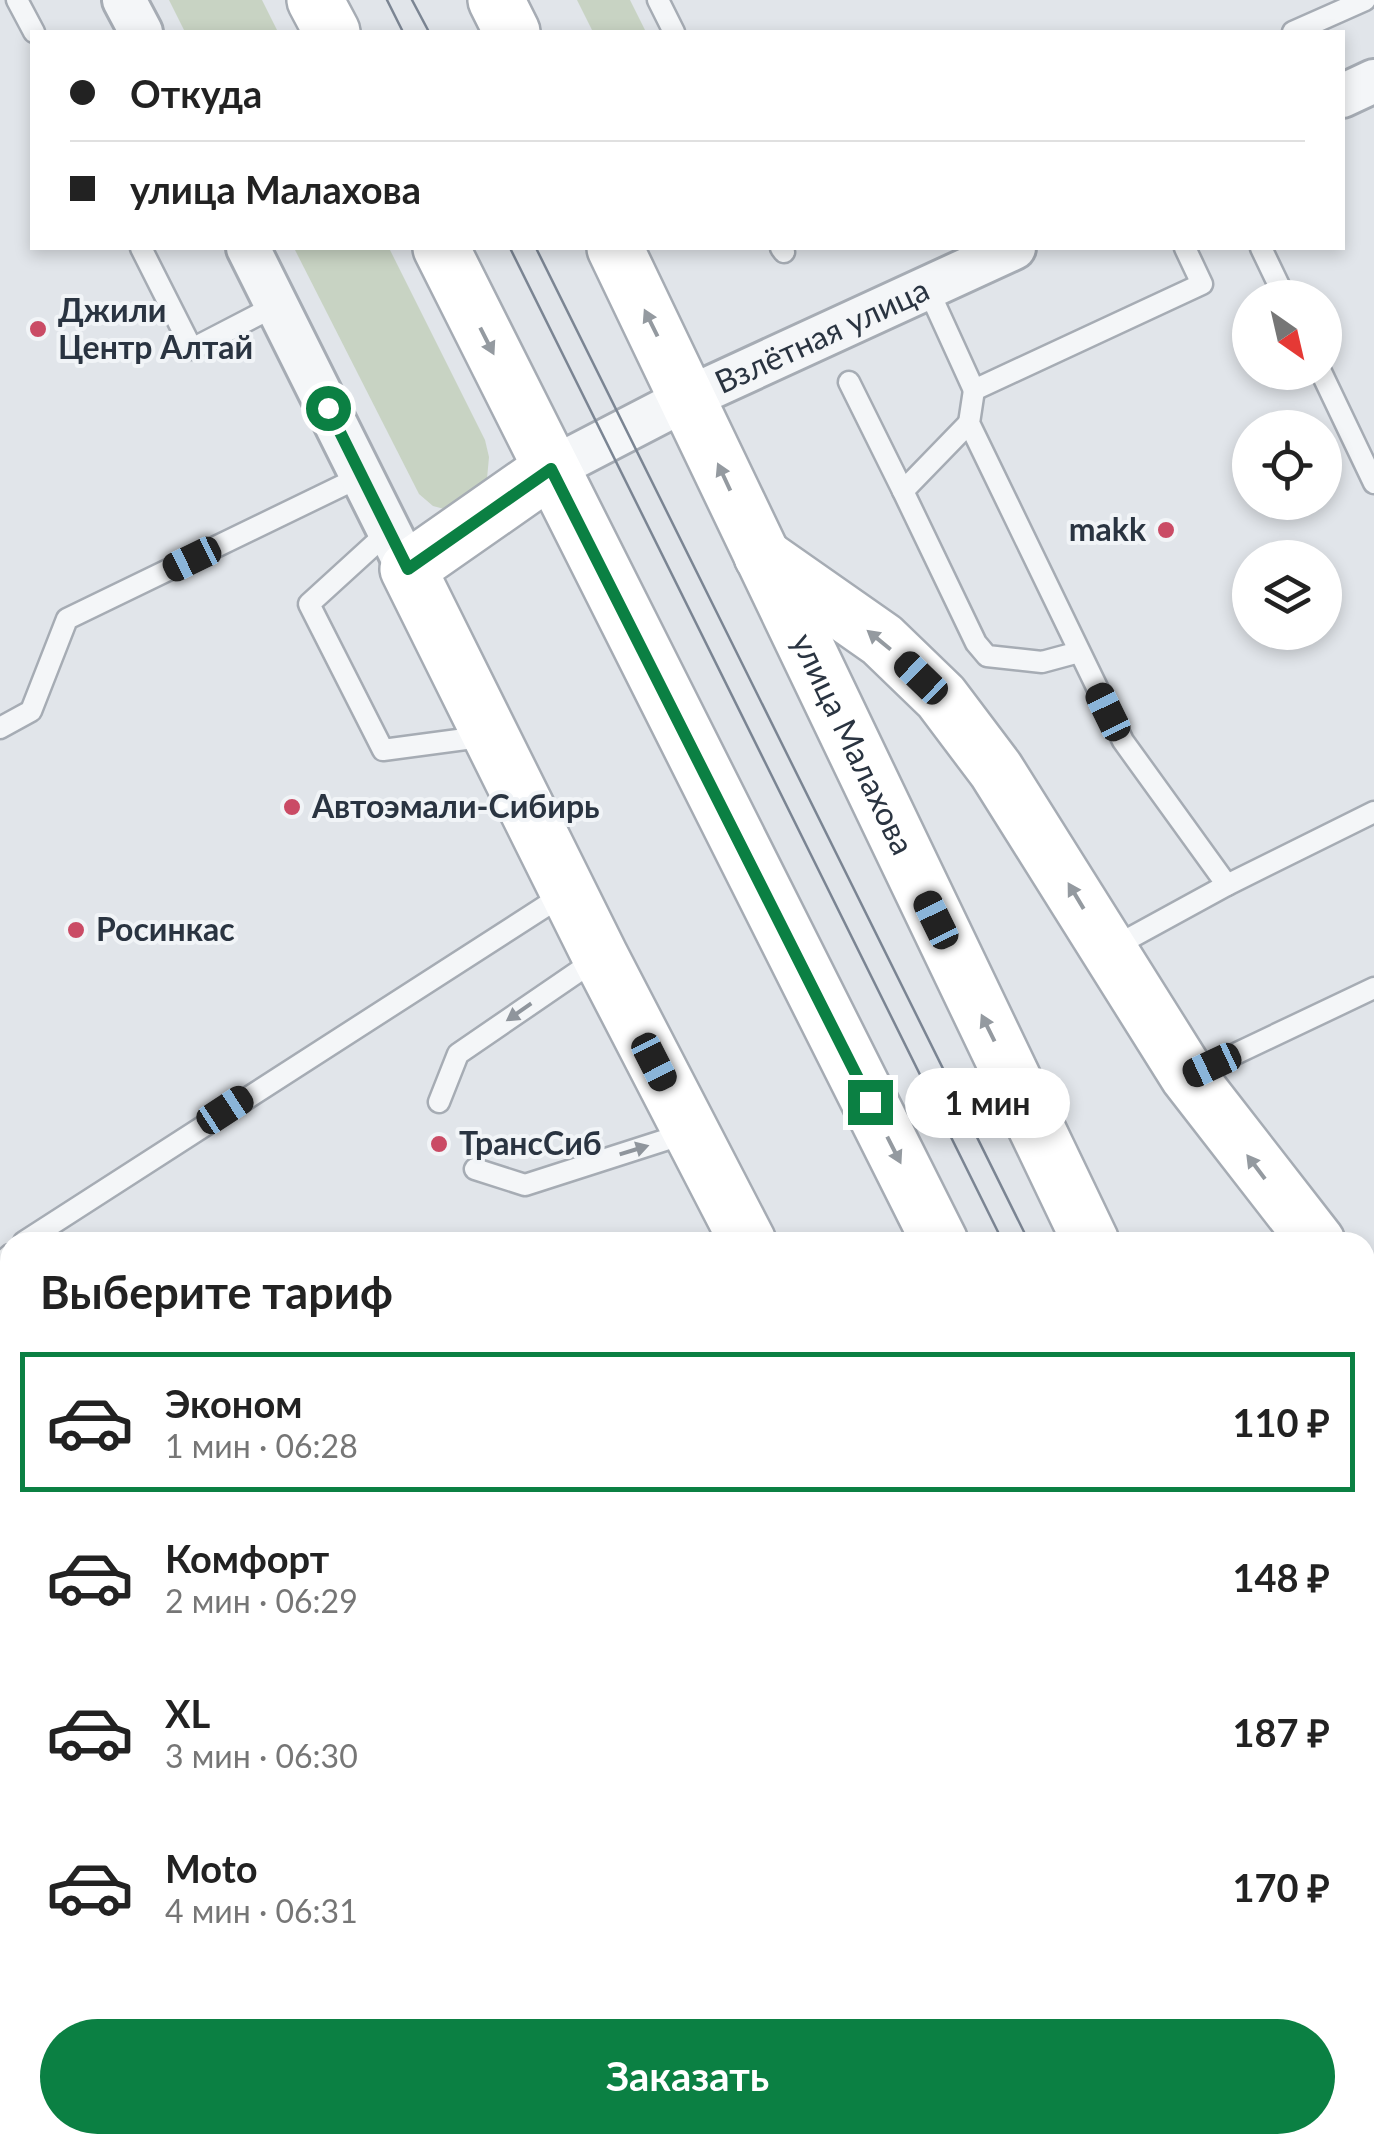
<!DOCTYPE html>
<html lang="ru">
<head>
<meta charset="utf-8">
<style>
	body { margin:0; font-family:Lato,sans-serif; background:#f2f2f2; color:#222; height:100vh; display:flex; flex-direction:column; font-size:38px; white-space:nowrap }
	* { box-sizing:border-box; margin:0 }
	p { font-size:32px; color:#767676 }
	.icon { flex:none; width:55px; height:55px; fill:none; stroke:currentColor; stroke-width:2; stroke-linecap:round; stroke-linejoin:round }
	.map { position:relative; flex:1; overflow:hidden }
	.sheet { position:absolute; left:0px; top:1232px; width:1375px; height:922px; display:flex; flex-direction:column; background:#fff; border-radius:30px 30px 0 0; box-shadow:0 5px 15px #0003 }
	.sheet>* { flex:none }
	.banner { position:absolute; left:30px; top:30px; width:1315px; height:220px; border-radius:0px; box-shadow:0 5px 15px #0003; display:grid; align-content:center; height:220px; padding:0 40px; background:#fff }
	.needle { width:65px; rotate:146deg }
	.buttons { position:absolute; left:1232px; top:280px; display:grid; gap:20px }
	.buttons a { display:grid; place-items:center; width:110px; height:110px; border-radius:50%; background:#fff; box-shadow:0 5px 15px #0003; font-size:50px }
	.end { position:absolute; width:45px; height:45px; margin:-22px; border:12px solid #0b8043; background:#fff; box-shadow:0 0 0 5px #fff }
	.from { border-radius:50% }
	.bubble { position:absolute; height:70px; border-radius:35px; background:#fff; box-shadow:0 5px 15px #0003; font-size:32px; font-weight:700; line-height:70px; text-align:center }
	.car { position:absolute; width:30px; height:60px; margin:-30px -15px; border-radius:12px; box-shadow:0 0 8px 2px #0007; background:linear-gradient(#222 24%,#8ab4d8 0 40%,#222 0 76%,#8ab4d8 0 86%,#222 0) }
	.banner b { display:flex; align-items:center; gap:35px; height:95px; font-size:38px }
	.banner b+b { border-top:2px solid #e0e0e0 }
	.banner i { width:25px; height:25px; background:#222 }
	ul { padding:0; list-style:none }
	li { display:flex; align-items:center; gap:30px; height:140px; margin:0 20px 15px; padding:0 20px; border:5px solid transparent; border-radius:0px }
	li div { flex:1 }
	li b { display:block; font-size:38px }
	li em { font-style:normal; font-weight:700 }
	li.on { border-color:#0b8043 }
	li>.icon { width:90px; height:90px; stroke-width:1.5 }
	h2 { padding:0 40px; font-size:45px; line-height:120px }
	.button { display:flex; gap:20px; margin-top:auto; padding:20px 40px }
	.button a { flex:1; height:115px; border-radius:60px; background:#0b8043; color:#fff; font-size:40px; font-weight:700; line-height:115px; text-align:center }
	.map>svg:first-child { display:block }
	.industrial { fill:url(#industrial-furrows) }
	.grass { fill:#c8d3c3 }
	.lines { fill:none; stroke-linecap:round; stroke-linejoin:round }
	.lane-casing { stroke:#a6acb4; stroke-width:25 }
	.street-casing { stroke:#a6acb4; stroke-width:48 }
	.secondary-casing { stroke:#a6acb4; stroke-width:60 }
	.primary-casing { stroke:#a1aab5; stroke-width:60 }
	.lane { stroke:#f4f6f8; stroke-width:20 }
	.street { stroke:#f4f6f8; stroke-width:42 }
	.secondary { stroke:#fff; stroke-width:55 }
	.primary { stroke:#fff; stroke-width:55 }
	.tram { stroke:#7b8593; stroke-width:2.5 }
	.oneway { fill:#949aa0 }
	.oneway2 { fill:#8f959c }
	.route { stroke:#0b8043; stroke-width:12 }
	.poi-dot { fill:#ca4b65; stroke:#f1f4f7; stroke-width:4 }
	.labels { text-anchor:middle; stroke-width:8; stroke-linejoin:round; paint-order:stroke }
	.poi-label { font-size:32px; font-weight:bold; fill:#2a3441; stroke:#f1f4f7; text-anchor:start }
	.street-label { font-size:32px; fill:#2a3441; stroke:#f1f4f7 }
</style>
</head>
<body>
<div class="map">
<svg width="1374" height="2154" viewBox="0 0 1374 2154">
	<defs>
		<pattern id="industrial-furrows" width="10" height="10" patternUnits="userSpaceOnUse" patternTransform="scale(2.5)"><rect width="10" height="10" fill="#d0d4db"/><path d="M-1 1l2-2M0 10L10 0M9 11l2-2" fill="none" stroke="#b3b7bd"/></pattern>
	</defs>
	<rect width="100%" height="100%" fill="#e1e5ea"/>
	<path class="industrial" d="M0,1603L10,1604V1878L0,1868Z"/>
	<g class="grass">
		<path d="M169,0H262L278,32H185Z"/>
		<path d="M577,0H630L646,32H593Z"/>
		<path d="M294,248H389L485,440L489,457L486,489L448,510L433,506L419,494Z"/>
		<path d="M1078,2145H1340L1344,2154H1075Z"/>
	</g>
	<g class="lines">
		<g class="lane-casing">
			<g id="lane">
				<path d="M17,0L34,32"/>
				<path d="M658,0L674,32"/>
				<path d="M1293,32L1365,0"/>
				<path d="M141,248L192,349L277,305"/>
				<path d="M781,248L784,252"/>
				<path d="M1261,248L1285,298"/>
				<path d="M927,287L974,390L1202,284L1185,248"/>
				<path d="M1321,372L1374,483"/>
				<path d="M849,382L903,491"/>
				<path d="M974,390L969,423L1123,741L1227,885"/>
				<path d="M969,423L903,491L976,643L987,656L1042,662L1079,652"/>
				<path d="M389,531L309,604L383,750L488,736"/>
				<path d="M0,728L31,711L67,619L362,476"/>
				<path d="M1110,949L1227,885L1374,812"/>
				<path d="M1191,1075L1374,988"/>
				<path d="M439,1102L458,1054L598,958"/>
				<path d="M475,1169L525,1185L687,1133"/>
				<path d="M24,1242L566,893"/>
				<path d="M0,1264L10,1255"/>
				<path d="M0,1912L10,1931"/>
				<path d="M0,2015L10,2010"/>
				<path d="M308,2154L316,2145"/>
				<path d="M682,2154L684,2145"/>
			</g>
		</g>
		<g class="street-casing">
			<g id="street">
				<path d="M124,0L141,32"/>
				<path d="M1342,96L1374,81"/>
				<path d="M248,248L408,569"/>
				<path id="s1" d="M551,469L688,398L1014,248"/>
			</g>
		</g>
		<g class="secondary-casing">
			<g id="secondary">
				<path d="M315,0L332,32"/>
				<path d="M496,0L512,32"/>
				<path d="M441,248L940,1242"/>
				<path id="s2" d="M615,248L1091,1242"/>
				<path d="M551,469L408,569L600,956L748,1242"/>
				<path d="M762,556L882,640L941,697L996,770L1188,1076L1317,1242"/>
				<path d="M1365,1301L1374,1312"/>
				<path d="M1365,1805L1374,1823"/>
				<path d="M1365,2093L1374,2112"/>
			</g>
		</g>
		<g class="primary-casing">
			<g id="primary">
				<path d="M1365,1866L1374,1862"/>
				<path d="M931,2154L939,2145"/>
				<path d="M1044,2154L1047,2145"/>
			</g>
		</g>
		<use href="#lane" class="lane"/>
		<use href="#street" class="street"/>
		<use href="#secondary" class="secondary"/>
		<use href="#primary" class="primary"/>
		<g class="tram">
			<path d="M387,0L403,32"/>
			<path d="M412,0L429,32"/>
			<path d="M510,248L1003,1242"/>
			<path d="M536,248L1029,1242"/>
			<path d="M1365,1921L1374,1940"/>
			<path d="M1365,1974L1374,1992"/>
		</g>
	</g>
	<defs><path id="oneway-solid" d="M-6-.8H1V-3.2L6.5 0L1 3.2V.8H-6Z" transform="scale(2.5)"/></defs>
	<g class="oneway">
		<use href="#oneway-solid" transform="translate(651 323) rotate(-116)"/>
		<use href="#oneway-solid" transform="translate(487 341) rotate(63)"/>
		<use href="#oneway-solid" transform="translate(724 477) rotate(-115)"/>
		<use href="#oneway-solid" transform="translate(879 640) rotate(-141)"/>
		<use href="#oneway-solid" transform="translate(1076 896) rotate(-121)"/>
		<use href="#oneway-solid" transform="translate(988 1028) rotate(-116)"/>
		<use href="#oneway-solid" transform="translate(894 1150) rotate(63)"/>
		<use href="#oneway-solid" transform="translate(1256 1167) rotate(-127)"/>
	</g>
	<g class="oneway2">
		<use href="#oneway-solid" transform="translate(519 1012) rotate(145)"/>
		<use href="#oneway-solid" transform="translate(634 1150) rotate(-17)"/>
	</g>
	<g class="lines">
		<path class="route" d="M328,408L408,569L551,469L870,1102"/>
	</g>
	<g class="poi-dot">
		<circle cx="38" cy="329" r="10"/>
		<circle cx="1166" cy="530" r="10"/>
		<circle cx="292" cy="807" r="10"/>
		<circle cx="76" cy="930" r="10"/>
		<circle cx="439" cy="1144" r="10"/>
	</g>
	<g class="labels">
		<g class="poi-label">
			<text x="58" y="322">Джили<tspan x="58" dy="37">Центр Алтай</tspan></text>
			<text x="1146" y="541" text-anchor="end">makk</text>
			<text x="312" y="818">Автоэмали-Сибирь</text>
			<text x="96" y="941">Росинкас</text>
			<text x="459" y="1155">ТрансСиб</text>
		</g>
		<g class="street-label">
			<text dy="11" stroke="none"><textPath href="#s1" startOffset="302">Взлётная улица</textPath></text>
			<text dy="11" stroke="none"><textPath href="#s2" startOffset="550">улица Малахова</textPath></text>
		</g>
	</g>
</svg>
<div class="buttons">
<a><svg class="needle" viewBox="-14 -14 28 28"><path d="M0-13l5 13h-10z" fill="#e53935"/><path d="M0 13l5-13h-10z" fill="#767676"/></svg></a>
<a><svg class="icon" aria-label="locate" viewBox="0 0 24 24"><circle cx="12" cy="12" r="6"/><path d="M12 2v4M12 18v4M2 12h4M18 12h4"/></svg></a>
<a><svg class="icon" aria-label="layers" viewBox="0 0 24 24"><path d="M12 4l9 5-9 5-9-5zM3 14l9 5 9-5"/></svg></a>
</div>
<i class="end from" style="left:328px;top:408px"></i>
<i class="end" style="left:870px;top:1102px"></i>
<div class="bubble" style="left:905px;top:1068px;width:165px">1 мин</div>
<i class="car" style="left:192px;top:559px;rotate:244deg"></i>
<i class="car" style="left:921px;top:678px;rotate:314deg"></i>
<i class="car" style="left:1108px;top:712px;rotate:334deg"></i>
<i class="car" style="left:936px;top:920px;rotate:334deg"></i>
<i class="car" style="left:654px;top:1062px;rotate:153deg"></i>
<i class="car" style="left:1212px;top:1065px;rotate:245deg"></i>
<i class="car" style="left:225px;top:1110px;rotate:57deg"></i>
<div class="banner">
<b><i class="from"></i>Откуда</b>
<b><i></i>улица Малахова</b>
</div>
<section class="sheet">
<h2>Выберите тариф</h2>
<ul>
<li class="on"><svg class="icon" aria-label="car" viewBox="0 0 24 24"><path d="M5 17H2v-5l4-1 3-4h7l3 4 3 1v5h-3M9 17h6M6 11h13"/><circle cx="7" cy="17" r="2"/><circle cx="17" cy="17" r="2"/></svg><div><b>Эконом</b><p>1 мин · 06:28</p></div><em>110 ₽</em></li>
<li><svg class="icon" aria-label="car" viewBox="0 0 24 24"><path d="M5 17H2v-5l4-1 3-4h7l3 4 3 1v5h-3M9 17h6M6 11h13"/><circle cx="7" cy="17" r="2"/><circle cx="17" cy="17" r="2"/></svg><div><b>Комфорт</b><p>2 мин · 06:29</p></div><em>148 ₽</em></li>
<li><svg class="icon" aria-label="car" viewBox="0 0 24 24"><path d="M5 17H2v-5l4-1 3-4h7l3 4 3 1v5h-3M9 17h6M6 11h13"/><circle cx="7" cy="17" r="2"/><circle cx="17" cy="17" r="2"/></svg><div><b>XL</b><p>3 мин · 06:30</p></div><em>187 ₽</em></li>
<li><svg class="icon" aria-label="car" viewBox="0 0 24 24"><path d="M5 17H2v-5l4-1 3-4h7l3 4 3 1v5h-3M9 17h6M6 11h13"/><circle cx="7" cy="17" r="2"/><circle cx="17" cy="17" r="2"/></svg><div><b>Moto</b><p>4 мин · 06:31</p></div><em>170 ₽</em></li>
</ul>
<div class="button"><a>Заказать</a></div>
</section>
</div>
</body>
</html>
